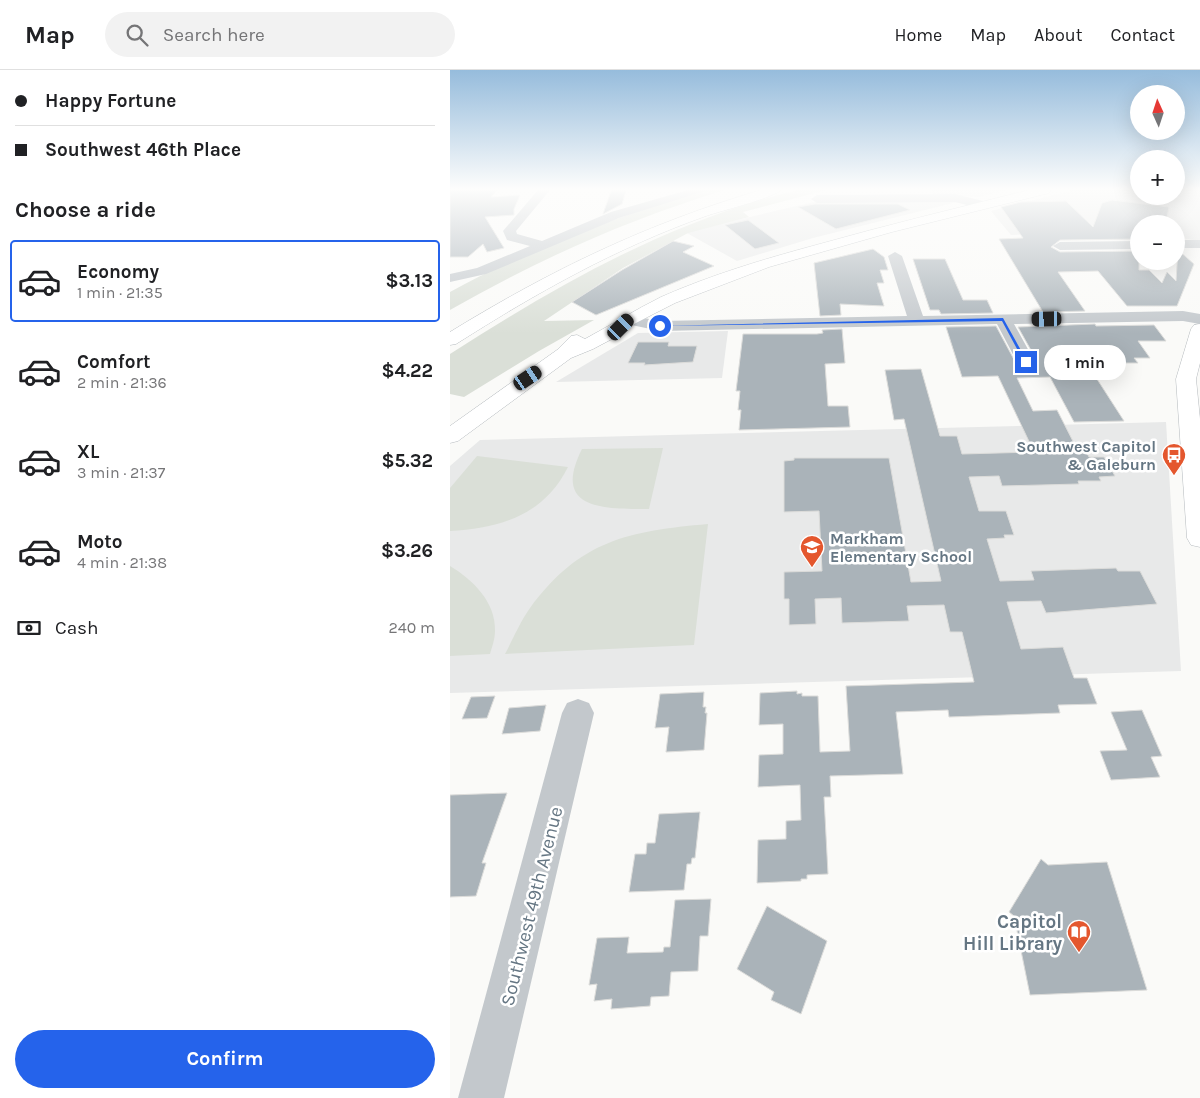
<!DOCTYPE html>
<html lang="en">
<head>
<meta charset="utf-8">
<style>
	body { margin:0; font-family:Karla,sans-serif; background:#f2f2f2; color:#202124; height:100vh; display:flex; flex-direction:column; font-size:19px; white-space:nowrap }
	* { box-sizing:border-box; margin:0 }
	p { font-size:16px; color:#757577 }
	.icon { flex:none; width:28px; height:28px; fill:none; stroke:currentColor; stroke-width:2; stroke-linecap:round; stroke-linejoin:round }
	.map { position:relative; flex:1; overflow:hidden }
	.sheet { display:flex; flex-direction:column; background:#fff; width:450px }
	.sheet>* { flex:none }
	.top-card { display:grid; align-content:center; height:110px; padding:0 15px; background:#fff }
	.needle { width:32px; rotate:357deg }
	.buttons { position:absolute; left:680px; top:15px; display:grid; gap:10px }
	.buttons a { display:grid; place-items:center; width:55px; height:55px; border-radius:50%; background:#fff; box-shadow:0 5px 20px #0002; font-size:25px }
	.end { position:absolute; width:22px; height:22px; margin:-11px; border:6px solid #2563eb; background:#fff; box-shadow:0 0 0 2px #fff }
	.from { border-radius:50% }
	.bubble { position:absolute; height:35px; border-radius:18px; background:#fff; box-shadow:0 5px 20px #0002; font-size:16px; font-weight:700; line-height:35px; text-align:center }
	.car { position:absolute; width:15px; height:30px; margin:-15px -8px; border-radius:6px; box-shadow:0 0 4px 1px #0007; background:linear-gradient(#222 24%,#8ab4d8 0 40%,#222 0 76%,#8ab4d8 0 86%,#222 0) }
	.top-card b { display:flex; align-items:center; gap:18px; height:48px; font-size:19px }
	.top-card b+b { border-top:1px solid #e0e0e0 }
	.top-card i { width:12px; height:12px; background:#202124 }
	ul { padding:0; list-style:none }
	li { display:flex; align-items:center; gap:15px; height:82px; margin:0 10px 8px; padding:0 5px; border:2px solid transparent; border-radius:5px }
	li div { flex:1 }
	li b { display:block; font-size:19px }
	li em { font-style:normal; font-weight:700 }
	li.current { border-color:#2563eb }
	li>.icon { width:45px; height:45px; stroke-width:1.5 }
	h2 { padding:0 15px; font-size:22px; line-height:60px }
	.pay { display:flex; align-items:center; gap:12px; height:55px; padding:0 15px; font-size:19px }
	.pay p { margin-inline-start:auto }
	.button { display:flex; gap:10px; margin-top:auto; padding:10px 15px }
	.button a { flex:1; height:58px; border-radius:30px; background:#2563eb; color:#fff; font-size:20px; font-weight:700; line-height:58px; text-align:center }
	header { display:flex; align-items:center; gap:30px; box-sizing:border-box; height:70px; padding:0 25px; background:#fff; border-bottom:1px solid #e0e0e0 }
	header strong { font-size:24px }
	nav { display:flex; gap:28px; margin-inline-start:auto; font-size:18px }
	.search { width:350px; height:45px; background:#f2f2f2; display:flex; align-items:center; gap:12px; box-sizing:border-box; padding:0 18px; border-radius:28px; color:#757577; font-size:19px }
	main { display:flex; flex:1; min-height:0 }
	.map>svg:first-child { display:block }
	.built { fill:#e8e9e9 }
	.green { fill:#dadfd7 }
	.building { fill:#aab3b9; stroke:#dcdcda }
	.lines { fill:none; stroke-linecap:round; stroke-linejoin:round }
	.major-casing { stroke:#b5babe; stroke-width:1 }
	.highway-casing { stroke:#b4b9bd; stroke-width:1 }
	.minor { fill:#c3c8cc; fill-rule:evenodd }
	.major { fill:#fff; fill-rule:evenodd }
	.highway { fill:#fff; fill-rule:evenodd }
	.route { fill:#2563eb }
	.labels { text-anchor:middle; stroke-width:5; stroke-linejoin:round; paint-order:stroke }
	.poi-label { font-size:16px; font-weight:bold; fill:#657683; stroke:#fff; text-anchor:end }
	.near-street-label { font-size:19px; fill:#657683; stroke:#fff }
	.near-poi-label { font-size:19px; font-weight:bold; fill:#657683; stroke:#fff; text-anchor:end }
</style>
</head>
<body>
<header>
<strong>Map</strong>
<div class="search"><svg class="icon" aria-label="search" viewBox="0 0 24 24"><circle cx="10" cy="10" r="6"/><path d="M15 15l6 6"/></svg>Search here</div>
<nav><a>Home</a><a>Map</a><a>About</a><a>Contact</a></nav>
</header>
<main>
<section class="sheet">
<div class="top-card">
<b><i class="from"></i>Happy Fortune</b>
<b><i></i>Southwest 46th Place</b>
</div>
<h2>Choose a ride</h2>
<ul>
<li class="current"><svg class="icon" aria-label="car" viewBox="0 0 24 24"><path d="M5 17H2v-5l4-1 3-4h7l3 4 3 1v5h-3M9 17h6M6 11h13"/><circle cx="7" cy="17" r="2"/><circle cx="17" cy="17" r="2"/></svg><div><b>Economy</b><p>1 min · 21:35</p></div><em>$3.13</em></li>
<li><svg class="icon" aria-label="car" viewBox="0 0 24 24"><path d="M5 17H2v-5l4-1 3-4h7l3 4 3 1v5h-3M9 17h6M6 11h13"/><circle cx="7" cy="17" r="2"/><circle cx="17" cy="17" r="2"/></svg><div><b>Comfort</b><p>2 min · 21:36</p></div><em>$4.22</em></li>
<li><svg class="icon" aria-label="car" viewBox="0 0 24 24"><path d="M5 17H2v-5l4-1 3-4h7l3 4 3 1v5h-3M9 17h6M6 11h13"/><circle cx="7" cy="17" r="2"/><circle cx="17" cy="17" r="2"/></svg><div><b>XL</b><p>3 min · 21:37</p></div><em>$5.32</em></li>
<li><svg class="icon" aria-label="car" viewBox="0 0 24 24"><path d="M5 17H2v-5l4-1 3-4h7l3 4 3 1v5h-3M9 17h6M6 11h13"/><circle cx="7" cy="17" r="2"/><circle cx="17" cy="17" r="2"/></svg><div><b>Moto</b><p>4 min · 21:38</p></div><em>$3.26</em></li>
</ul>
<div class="pay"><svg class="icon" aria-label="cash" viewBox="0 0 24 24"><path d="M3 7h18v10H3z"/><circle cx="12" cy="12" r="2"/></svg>Cash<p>240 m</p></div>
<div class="button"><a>Confirm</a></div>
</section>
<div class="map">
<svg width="750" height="1028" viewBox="0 0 750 1028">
	<rect width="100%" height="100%" fill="#fafaf8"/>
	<g class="built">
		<path d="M480,120H558L528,127L483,125Z"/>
		<path d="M623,120H689V126H726V120H750V171L726,167V154L622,156L591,164L561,165L541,141Z"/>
		<path d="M494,130L507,132L363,168L287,191L235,162L364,132Z"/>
		<path d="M278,261L272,308L106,312L188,263Z"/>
		<path d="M716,352L731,601L0,623V396L30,370Z"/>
	</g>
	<g class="green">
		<path d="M257,120H275C179,149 87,190 0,240V222C82,177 168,146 257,120Z"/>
		<path d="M348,120H376L293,142L299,147L238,163L173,198L94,251L144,250L89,281L14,327L0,324V284C109,214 221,150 348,120Z"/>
		<path d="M213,378L199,439C154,439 101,440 132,379Z"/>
		<path d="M27,386L118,397C94,445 51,458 0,461V418Z"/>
		<path d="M258,454L244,575L55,584C63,569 70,552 80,538C130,470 179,461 258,454Z"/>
		<path d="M0,496C23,510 46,532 45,561C45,569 42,577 40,584L0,586Z"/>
	</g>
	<g class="building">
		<path d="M0,120H47L41,127L70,125L64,139V145L35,147L54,178L37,182L33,174L18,187H0Z"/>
		<path d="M161,121H176L172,134L153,144Z"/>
		<path d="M662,130L719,137L716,154H689V169L610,170L601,177L610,182L689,181V200H699L712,213L717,202L726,211L728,180L744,194L727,236H677L648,201L608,202L635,241L593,242L549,169L573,168L551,137L571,132L616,131L643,157L652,133Z"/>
		<path d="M365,134H448L460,140L386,159L348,137Z"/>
		<path d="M298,150L329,173L305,179L275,155Z"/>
		<path d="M223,171L244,176L233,182L264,196L146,245L122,232L172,200Z"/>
		<path d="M423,179L434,187L438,200H430L434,213H427L434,236L390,234L391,245L370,246L364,193Z"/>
		<path d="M463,189H495L513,230H537L543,243L491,244L489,240H480Z"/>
		<path d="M645,254L646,256L704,255L716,271H688L700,288H684L688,293H654L663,306H645L674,351L624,352L600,307L567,308L583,341L607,340L629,383H637L639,387H654L665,406L649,407L651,411H628L629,414L552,416L549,406L519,407L529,441H556L564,465H554L555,468L537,469L550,511L584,510L581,501L666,498L668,501H690L707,534L596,543L591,531L557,532L571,579L613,577L624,608H637L647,634L608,635L610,643L499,647L498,640L446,642L453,704L380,706L381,727H374L378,804L357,805V809H351V811L307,813L308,770L336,769V751L351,750L350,715L308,717L309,685L333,684V654L309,655L310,623L347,621V624L352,623V626H368L370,682L400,681L396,616L524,612L512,562H500L494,535L457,536L459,551L392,553L391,528L365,529L366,554L339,555V529H334V502L372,501L369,441L334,442V391L344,390V388H439L461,512L491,511L454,349L444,350L435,300L471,299L490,366H507L512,384L584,382L548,306L512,307L496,257L546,256L568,297L582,298L587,291L568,257Z"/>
		<path d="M392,259L395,293L375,294L378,336H398L400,357L289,360L291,340H288L290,321H286L293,264H367L373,263L372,260Z"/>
		<path d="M188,272H219L218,276H247L243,292L194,295L195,293H178Z"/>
		<path d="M254,622L253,637H256L255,643H257L254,680L216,682L219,657L205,658L210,624Z"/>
		<path d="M45,626L37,648L12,649L21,627Z"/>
		<path d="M96,635L90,661L52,664L59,638Z"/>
		<path d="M692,640L712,686L701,687L710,707L661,710L650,681L677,680L661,642Z"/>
		<path d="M57,723L32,793H36L26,826L0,827V725Z"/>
		<path d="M250,742L245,788H242L241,794H237L234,820L179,822L185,784H196L197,773H205L209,744Z"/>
		<path d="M591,789L598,795L657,792L697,920L580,925L564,846L559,842Z"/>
		<path d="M261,829L258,866H250L248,901L221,902L219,926L201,927L200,936L161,939L162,929L144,931L147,914L139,915L147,868L179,867L177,883L213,882L214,877H220L225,830Z"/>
		<path d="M317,836L377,871L351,944L321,930L324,922L287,899Z"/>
	</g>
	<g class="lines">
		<g class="major-casing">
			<g id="major">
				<path d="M579,120H601L599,123L442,162L319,197L225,233L184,254L177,261L143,279L121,288L8,371L0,373V356L107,280L121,266L127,265L135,269C161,255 185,240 211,227C261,205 314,189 366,175C437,155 508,138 579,120Z"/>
				<path d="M750,254V293L746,309L750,349V477L741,475L737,468L726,309L741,259L744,255Z"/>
			</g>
		</g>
		<g class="highway-casing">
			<path id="highway" d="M311,120H331C323,128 270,141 256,146C166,178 86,223 6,274L0,275V262C101,200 196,154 311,120Z"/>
		</g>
		<g class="minor">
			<path d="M88,120H100L66,161L67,164L92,171L161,142L238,120H258L169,148L36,204L0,212V204L27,198L80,176L57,170L53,161Z"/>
			<path d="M505,124L537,132L539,135L533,139L505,132L367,133L361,129L367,125Z"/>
			<rect x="726" y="170" width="24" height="8"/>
			<path d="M689,171V179L610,180L603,176L610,172Z"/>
			<path d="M445,182L452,186L473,246L733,241L750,244V254L733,251L564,254L585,292L582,296H570L567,292L547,254L210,261L172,253L170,250L178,245L210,251L457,246L438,186Z"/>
			<path d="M128,629L139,633L144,643L54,1028H8L112,643L117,633Z"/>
		</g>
		<use href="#major" class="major"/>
		<use href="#highway" class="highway"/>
	</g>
	<linearGradient id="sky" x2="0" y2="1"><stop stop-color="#96bcdc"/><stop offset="0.45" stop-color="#fdfdfc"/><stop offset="1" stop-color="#fdfdfc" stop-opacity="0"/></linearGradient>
	<rect width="750" height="264" fill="url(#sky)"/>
	<path class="route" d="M553,248L578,293L574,292L552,251L207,256Z"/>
	<defs>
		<g id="bus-pin" transform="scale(1.25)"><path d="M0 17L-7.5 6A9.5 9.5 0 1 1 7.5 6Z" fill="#e4572e" stroke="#fff"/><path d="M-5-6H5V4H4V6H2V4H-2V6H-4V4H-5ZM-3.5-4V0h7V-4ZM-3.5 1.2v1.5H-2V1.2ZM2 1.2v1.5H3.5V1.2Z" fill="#fff"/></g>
		<g id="school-pin" transform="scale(1.25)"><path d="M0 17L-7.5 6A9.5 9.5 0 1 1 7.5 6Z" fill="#e4572e" stroke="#fff"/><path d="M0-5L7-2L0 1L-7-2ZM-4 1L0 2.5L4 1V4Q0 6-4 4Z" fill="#fff"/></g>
		<g id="library-pin" transform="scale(1.25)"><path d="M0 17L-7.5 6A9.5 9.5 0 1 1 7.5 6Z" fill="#e4572e" stroke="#fff"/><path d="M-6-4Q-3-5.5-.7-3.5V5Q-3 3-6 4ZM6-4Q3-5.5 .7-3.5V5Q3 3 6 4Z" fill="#fff"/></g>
	</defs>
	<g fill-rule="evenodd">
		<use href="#bus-pin" x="724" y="385"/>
		<use href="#school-pin" x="362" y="477"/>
		<use href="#library-pin" x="629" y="862"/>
	</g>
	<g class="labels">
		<g class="poi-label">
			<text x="706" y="382">Southwest Capitol<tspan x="706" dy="18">&amp; Galeburn</tspan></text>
			<text x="380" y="474" text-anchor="start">Markham<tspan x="380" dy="18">Elementary School</tspan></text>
		</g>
		<g class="near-street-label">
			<text transform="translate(81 836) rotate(-76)" y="7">Southwest 49th Avenue</text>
		</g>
		<g class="near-poi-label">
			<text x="612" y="858">Capitol<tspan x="612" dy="22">Hill Library</tspan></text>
		</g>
	</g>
</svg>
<div class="buttons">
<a><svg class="needle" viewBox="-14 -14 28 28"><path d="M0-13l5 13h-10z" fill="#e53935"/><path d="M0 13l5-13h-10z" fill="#757577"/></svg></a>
<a>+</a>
<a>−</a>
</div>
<i class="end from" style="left:210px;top:256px"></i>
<i class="end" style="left:576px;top:292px"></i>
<div class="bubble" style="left:594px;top:275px;width:82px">1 min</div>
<i class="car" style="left:597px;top:249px;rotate:269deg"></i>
<i class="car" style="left:171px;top:257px;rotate:45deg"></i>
<i class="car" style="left:78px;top:308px;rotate:56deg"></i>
</div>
</main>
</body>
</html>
